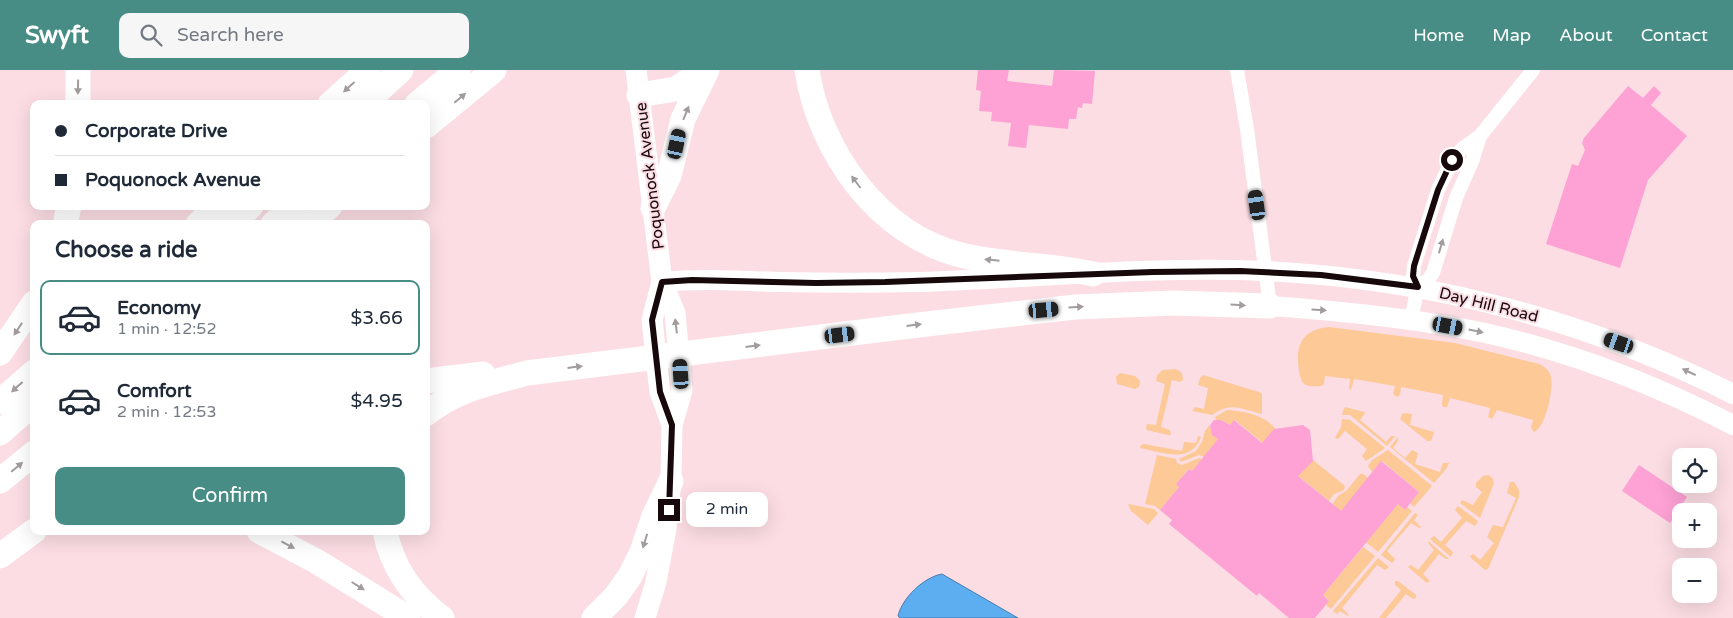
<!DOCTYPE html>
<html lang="en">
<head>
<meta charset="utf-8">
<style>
	body { margin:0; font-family:"Varela Round",sans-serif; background:#f6f6f7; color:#1f2937; height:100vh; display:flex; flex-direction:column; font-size:19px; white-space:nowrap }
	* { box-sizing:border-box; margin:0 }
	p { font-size:16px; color:#747a83 }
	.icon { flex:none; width:28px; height:28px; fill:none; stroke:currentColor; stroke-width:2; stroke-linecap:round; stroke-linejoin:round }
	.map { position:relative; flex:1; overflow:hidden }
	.sheet { position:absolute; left:30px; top:150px; width:400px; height:315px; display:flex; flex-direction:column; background:#fff; border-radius:10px; box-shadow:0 5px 20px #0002 }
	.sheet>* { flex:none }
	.guide { position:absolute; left:30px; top:30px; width:400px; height:110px; border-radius:10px; box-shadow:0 5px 20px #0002; display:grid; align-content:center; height:110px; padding:0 25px; background:#fff }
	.buttons { position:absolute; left:1672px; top:378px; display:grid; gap:10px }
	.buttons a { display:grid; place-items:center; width:45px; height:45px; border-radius:10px; background:#fff; box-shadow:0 5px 20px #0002; font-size:25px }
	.end { position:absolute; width:22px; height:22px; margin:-11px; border:6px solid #17080b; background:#fff; box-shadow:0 0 0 2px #fff }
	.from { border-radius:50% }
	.bubble { position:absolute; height:35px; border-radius:10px; background:#fff; box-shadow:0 5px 20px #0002; font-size:16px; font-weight:600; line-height:35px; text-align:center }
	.car { position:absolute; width:15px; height:30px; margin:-15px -8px; border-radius:6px; box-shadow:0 0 4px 1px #0007; background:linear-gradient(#222 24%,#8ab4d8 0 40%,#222 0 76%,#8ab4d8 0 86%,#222 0) }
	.guide b { display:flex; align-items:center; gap:18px; height:48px; font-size:19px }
	.guide b+b { border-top:1px solid #e0e1e3 }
	.guide i { width:12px; height:12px; background:#1f2937 }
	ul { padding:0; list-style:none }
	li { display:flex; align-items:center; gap:15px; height:75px; margin:0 10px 8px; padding:0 15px; border:2px solid transparent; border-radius:10px }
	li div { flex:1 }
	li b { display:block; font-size:19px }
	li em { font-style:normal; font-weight:600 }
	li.current { border-color:#478d85 }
	li>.icon { width:45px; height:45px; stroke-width:1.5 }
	h2 { padding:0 25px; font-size:22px; line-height:60px }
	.primary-button { display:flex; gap:10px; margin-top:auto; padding:10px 25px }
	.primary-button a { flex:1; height:58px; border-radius:10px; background:#478d85; color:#fff; font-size:20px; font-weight:600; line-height:58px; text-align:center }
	header { display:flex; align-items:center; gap:30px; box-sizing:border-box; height:70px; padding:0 25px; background:#478d85; color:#fff }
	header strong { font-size:24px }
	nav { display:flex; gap:28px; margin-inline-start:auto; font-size:18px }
	.search { width:350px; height:45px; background:#f6f6f7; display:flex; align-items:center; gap:12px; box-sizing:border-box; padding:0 18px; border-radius:10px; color:#747a83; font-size:19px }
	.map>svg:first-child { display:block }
	.green { fill:#fcc997 }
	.water { fill:#5daef1; stroke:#487cac }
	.building { fill:#fea1d5 }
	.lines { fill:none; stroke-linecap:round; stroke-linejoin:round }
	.minor { stroke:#fff; stroke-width:14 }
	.secondary { stroke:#fff; stroke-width:20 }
	.primary { stroke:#fff; stroke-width:21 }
	.motorway { stroke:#fff; stroke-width:25 }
	.oneway { fill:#a29c9d }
	.route { stroke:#17080b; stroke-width:6 }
	.labels { text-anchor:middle; stroke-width:4; stroke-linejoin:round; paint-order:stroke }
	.street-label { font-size:16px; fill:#17080b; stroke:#fbdde3 }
</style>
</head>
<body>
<header>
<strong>Swyft</strong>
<div class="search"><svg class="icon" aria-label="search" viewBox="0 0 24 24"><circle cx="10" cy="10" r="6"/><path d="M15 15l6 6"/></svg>Search here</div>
<nav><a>Home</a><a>Map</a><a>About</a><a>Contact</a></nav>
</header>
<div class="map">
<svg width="1733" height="548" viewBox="0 0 1733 548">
	<rect width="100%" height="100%" fill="#fbdde3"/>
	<g class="green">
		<path d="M1329,257L1455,273L1539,294C1543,296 1548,299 1550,304C1555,316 1546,357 1534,362L1531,358L1533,350L1497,340L1492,349L1488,347L1490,338L1450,328L1447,337H1443L1442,334L1443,325L1401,317L1400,325L1397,327L1393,324L1395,316L1354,309L1351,320L1349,318L1350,309L1325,306L1324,314L1322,316C1317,316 1310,317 1306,315C1301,313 1300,306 1299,301C1295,276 1301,260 1329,257Z"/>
		<path d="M1176,299L1182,303L1183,310L1180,312L1172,310L1161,357L1170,360L1171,365H1168L1147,360L1146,358L1147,354L1156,355L1165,314L1156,311L1157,305L1163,300Z"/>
		<path d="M1120,303L1135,306L1140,311L1139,317L1135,319L1117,314L1116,307Z"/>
		<path d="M1203,305L1262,323V344C1241,339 1231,331 1212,345L1192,341L1195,337L1204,339L1208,318L1198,315L1200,308Z"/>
		<path d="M1345,337L1364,342L1365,343L1360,350L1386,372L1391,366H1395L1387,376L1350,345H1342L1343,341Z"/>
		<path d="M1227,340C1244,341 1266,345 1276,360L1264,374L1235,350L1230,355L1221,350H1216L1215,347Z"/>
		<path d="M1403,343L1412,344L1410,355L1434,362L1431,371H1427L1400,349Z"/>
		<path d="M1342,349L1350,350L1385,378L1366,391L1362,386L1367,379L1345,361L1338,369L1335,368L1341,357Z"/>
		<path d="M1210,355L1211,361L1218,369L1204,387L1199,385L1181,392L1179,389L1196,381L1202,372L1205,361Z"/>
		<path d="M1198,366L1201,367C1191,395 1162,382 1140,378L1141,375L1144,374L1182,381L1184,372L1196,373Z"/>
		<path d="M1398,367V371L1393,378L1405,388L1412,380L1418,383L1415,394L1440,402L1443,393H1449L1446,399L1434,413L1390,377Z"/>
		<path d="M1388,380L1432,416L1414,437L1410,433L1419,422L1382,391L1372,402L1368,396L1372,390Z"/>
		<path d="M1157,385L1176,389L1177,393L1182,395L1199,388L1202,389L1192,401L1188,399L1177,414L1179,417L1160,440L1155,436L1145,434Z"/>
		<path d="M1313,390L1345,416L1344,420L1334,424L1329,431L1296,404Z"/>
		<path d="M1360,404H1363L1368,408L1336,448L1327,441L1338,426L1347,420Z"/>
		<path d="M1489,405L1493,409L1494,413L1480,448L1460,433L1462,430L1473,435L1482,422L1476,417V413L1483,406Z"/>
		<path d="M1510,412H1514L1519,420V427L1488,499L1485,500L1471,488L1470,486L1473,484L1480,490L1494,473L1487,467L1493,455L1503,457L1516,428L1507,423Z"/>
		<path d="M1128,434L1154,439L1158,443L1148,455L1131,441Z"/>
		<path d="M1398,434L1404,439L1407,437L1412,441L1378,482L1366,472Z"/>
		<path d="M1458,436L1478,451L1475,456L1466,451L1445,475L1453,482L1451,487L1430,469L1434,466L1441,472L1462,448L1455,440Z"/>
		<path d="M1415,443L1418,445L1414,450L1421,457L1419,458L1411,453L1387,481L1395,489L1392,493L1381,485Z"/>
		<path d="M1428,471L1449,489H1446L1439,484L1423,504L1430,511L1427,513L1408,497L1411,495L1418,500L1434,480L1428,473Z"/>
		<path d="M1363,477L1375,486L1331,539L1326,535L1329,530L1323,525Z"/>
		<path d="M1378,488L1389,497L1385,500L1377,495L1342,538L1349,545L1348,546L1340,541L1337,544L1333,541Z"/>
		<path d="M1395,511H1398L1416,525V528L1413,529L1406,524L1386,548H1379L1401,520L1395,515Z"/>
	</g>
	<path class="water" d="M942,504L1018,548H900L898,546C902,528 924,507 942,504Z"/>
	<g class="building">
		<path d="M978,0H1009L1007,11L1052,16L1054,0L1095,1L1092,34L1083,33L1082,38L1078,37L1076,49H1069L1068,59L1029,55L1026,78L1008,76L1011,53L991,51L992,42L979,41L981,21L976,20Z"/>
		<path d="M1628,16L1643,28L1654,16L1661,23L1651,35L1687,66L1648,110L1620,198L1546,174L1572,94L1578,96L1585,80L1582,73L1584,68Z"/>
		<path d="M1214,350H1221L1230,355L1234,350L1262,373L1274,359L1303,355L1310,360L1313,391L1298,406L1341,441L1381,391L1419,422L1405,440L1398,434L1323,525L1329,531L1315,548H1289L1259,523L1257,526L1169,454L1172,450L1160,440L1179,417L1176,414L1189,399L1192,401L1218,369L1212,365L1210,355Z"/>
		<path d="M1639,395L1687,427L1670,453L1622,421Z"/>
	</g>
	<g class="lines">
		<g class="minor">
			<path d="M1237,0L1247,59L1270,236"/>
			<path d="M1418,217L1428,210L1433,203L1456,128L1473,89L1480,66"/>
			<path d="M1411,250L1418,217L1413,206L1414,196L1438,120L1452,90L1462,79L1480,66L1533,0"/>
		</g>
		<g class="secondary">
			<path d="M662,212C702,208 742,211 782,212C828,213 874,213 920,212C1034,208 1150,196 1265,201C1431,209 1584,249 1733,324"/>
			<path d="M1270,236C1342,241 1414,248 1485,263C1572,282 1654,314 1733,355"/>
		</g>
		<g class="primary">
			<path d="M636,0L662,212L675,243L682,320L672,355L671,411L666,459L656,512L645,548"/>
			<path d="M662,212L652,250L660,322L672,355"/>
		</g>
		<g class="motorway">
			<path d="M807,0C819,81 879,165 961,185C1004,196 1049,194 1093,204"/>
			<path d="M639,25L676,19L704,0"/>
			<path d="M78,34V0"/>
			<path d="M330,34L368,0"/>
			<path d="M364,34L401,0"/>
			<path d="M417,34L458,0"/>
			<path d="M426,56L494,0"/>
			<path d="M653,138L669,106L683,49L707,0"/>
			<path d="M65,154L69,136"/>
			<path d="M198,154L217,136"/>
			<path d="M232,154L251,136"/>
			<path d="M273,154L294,136"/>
			<path d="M309,154L330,136"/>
			<path d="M0,283L34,233"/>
			<path d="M426,311L483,304"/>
			<path d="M0,332L34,302"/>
			<path d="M426,344C456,319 491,313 527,303L918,255L1075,237L1173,233L1270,236"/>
			<path d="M0,363L34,333"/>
			<path d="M0,411L34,383"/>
			<path d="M259,461L316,491L408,548"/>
			<path d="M385,461C392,497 413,527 442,548"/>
			<path d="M0,486L34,461"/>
			<path d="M594,548L616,526L630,506L642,482L654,446L671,411"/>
		</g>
	</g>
	<defs><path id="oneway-solid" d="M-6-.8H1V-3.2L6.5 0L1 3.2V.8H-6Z" transform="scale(1.25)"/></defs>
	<g class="oneway">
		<use href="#oneway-solid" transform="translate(78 17) rotate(91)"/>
		<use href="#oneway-solid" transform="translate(349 17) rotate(138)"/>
		<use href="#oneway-solid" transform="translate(460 28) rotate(-40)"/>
		<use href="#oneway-solid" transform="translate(686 43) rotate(-68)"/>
		<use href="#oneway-solid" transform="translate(856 112) rotate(-127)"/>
		<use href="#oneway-solid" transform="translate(1441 176) rotate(-74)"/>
		<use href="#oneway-solid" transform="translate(992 190) rotate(-174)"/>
		<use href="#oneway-solid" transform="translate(1238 235) rotate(3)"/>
		<use href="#oneway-solid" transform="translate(1076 237) rotate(-4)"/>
		<use href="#oneway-solid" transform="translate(1319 240) rotate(4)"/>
		<use href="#oneway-solid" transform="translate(914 255) rotate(-7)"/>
		<use href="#oneway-solid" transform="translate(676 256) rotate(-97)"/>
		<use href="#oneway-solid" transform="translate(18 259) rotate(123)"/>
		<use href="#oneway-solid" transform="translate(1476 261) rotate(12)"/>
		<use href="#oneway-solid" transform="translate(753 276) rotate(-7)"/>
		<use href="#oneway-solid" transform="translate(575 297) rotate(-7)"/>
		<use href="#oneway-solid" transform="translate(1689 302) rotate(-155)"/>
		<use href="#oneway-solid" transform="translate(17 317) rotate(138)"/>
		<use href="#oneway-solid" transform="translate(17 397) rotate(-40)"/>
		<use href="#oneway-solid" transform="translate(645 471) rotate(107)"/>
		<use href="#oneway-solid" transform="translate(288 475) rotate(28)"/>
		<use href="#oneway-solid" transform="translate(358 516) rotate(32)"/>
	</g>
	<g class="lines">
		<path class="route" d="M669,440L672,355L660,322L652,250L662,212L692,210L816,213L885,212L1153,202L1240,201L1321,205L1418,217L1413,206L1414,196L1438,120L1452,90"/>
	</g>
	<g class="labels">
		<g class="street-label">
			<text transform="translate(649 106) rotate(-97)" y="6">Poquonock Avenue</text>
			<text transform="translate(1489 234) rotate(14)" y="6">Day Hill Road</text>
		</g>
	</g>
</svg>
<div class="buttons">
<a><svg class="icon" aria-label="locate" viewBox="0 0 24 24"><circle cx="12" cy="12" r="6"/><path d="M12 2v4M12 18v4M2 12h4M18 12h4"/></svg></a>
<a>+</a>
<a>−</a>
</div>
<i class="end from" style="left:1452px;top:90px"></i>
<i class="end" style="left:669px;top:440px"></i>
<div class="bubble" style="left:686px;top:422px;width:82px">2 min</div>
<i class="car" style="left:677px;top:74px;rotate:12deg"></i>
<i class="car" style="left:1257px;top:135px;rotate:352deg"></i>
<i class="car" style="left:1044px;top:240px;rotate:85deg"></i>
<i class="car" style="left:1448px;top:256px;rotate:101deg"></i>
<i class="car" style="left:840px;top:265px;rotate:83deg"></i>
<i class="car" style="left:1619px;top:273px;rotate:289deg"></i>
<i class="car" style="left:681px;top:304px;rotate:356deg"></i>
<div class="guide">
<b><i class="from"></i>Corporate Drive</b>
<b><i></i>Poquonock Avenue</b>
</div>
<section class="sheet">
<h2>Choose a ride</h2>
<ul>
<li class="current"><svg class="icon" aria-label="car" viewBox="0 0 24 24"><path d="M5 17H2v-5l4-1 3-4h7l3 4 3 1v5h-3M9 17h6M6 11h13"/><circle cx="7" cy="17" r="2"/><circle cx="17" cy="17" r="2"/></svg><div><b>Economy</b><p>1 min · 12:52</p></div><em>$3.66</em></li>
<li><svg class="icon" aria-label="car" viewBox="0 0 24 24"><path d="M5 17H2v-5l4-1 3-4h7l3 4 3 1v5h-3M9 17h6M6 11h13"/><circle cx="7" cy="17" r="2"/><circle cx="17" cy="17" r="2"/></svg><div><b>Comfort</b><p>2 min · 12:53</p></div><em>$4.95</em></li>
</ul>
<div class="primary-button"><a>Confirm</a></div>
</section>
</div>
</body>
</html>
